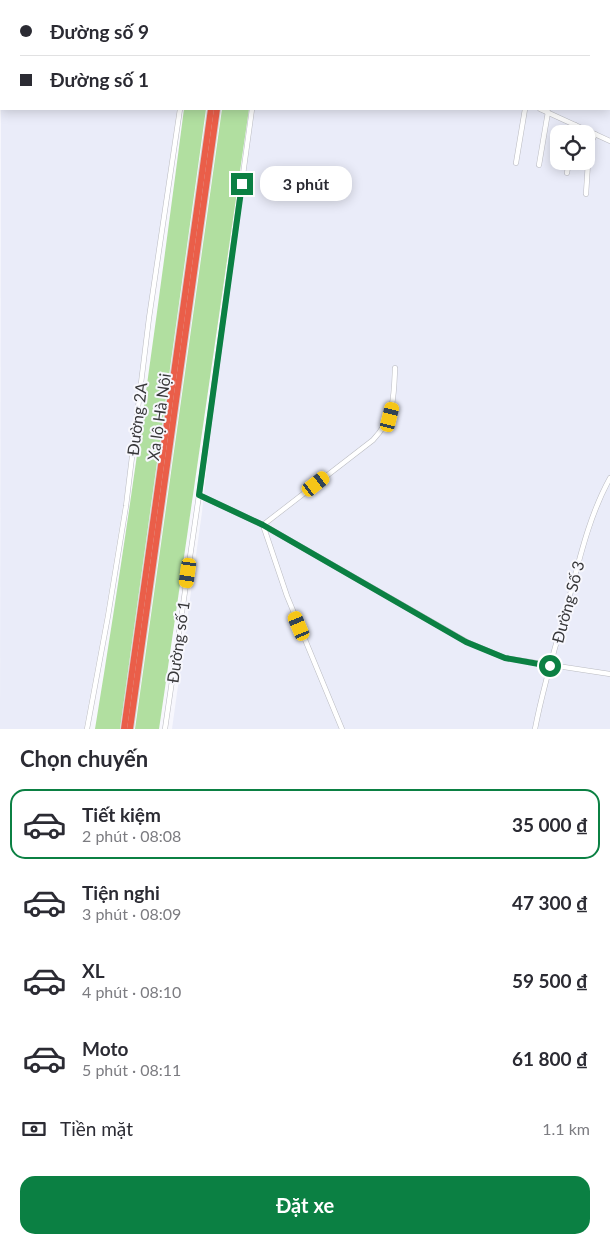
<!DOCTYPE html>
<html lang="vi">
<head>
<meta charset="utf-8">
<style>
	body { margin:0; font-family:Lato,sans-serif; background:#f2f2f3; color:#2b2b33; height:100vh; display:flex; flex-direction:column; font-size:19px; white-space:nowrap }
	* { box-sizing:border-box; margin:0 }
	p { font-size:16px; color:#7c7c81 }
	.icon { flex:none; width:28px; height:28px; fill:none; stroke:currentColor; stroke-width:2; stroke-linecap:round; stroke-linejoin:round }
	.map { position:relative; height:729px; overflow:hidden }
	.drawer { display:flex; flex-direction:column; background:#fff; flex:1 }
	.drawer>* { flex:none }
	.top-card { position:absolute; left:0px; top:0px; width:610px; height:110px; box-shadow:0 2px 12px #0003; display:grid; align-content:center; height:110px; padding:0 20px; background:#fff }
	.tools { position:absolute; left:550px; top:125px; display:grid; gap:10px }
	.tools a { display:grid; place-items:center; width:45px; height:45px; border-radius:10px; background:#fff; box-shadow:0 2px 12px #0003; font-size:25px }
	.end { position:absolute; width:22px; height:22px; margin:-11px; border:6px solid #0b8043; background:#fff; box-shadow:0 0 0 2px #fff }
	.from { border-radius:50% }
	.bubble { position:absolute; height:35px; border-radius:15px; background:#fff; box-shadow:0 2px 12px #0003; font-size:16px; font-weight:700; line-height:35px; text-align:center }
	.car { position:absolute; width:15px; height:30px; margin:-15px -8px; border-radius:6px; box-shadow:0 0 4px 1px #0007; background:linear-gradient(#f5c518 24%,#345 0 40%,#f5c518 0 76%,#345 0 86%,#f5c518 0) }
	.top-card b { display:flex; align-items:center; gap:18px; height:48px; font-size:19px }
	.top-card b+b { border-top:1px solid #e1e1e2 }
	.top-card i { width:12px; height:12px; background:#2b2b33 }
	ul { padding:0; list-style:none }
	li { display:flex; align-items:center; gap:15px; height:70px; margin:0 10px 8px; padding:0 10px; border:2px solid transparent; border-radius:15px }
	li div { flex:1 }
	li b { display:block; font-size:19px }
	li em { font-style:normal; font-weight:700 }
	li.selected { border-color:#0b8043 }
	li>.icon { width:45px; height:45px; stroke-width:1.5 }
	h2 { padding:0 20px; font-size:22px; line-height:60px }
	.pay { display:flex; align-items:center; gap:12px; height:55px; padding:0 20px; font-size:19px }
	.pay p { margin-inline-start:auto }
	.cta { display:flex; gap:10px; margin-top:auto; padding:10px 20px }
	.cta a { flex:1; height:58px; border-radius:15px; background:#0b8043; color:#fff; font-size:20px; font-weight:700; line-height:58px; text-align:center }
	.map>svg:first-child { display:block }
	.built { fill:#eaecf9; fill-rule:evenodd }
	.green { fill:#b1dfa0 }
	.lines { fill:none; stroke-linecap:round; stroke-linejoin:round }
	.stream { stroke:#50a3c0; stroke-width:1 }
	.minor-casing { stroke:#babbc1; stroke-width:5.5 }
	.highway-casing { stroke:#d3d3d3; stroke-width:8 }
	.minor { stroke:#fff; stroke-width:4.5 }
	.highway { stroke:#ea5e49; stroke-width:6 }
	.route { stroke:#0b8043; stroke-width:6 }
	.labels { text-anchor:middle; stroke-width:4; stroke-linejoin:round; paint-order:stroke }
	.street-label { font-size:16px; fill:#373739; stroke:#f7f7fd }
</style>
</head>
<body>
<div class="map">
<svg width="610" height="729" viewBox="0 0 610 729">
	<rect width="100%" height="100%" fill="#f7f7fd"/>
	<g class="built">
		<path d="M19,0H192L17,1Z"/>
		<path d="M269,0H610V729H172L202,512L217,370L254,109H609V1H269ZM559,134H586V161H559Z"/>
		<path d="M1,85V109H177L143,353L127,481L105,616L84,729H0Z"/>
	</g>
	<g class="green">
		<path d="M184,109H206L120,729H95C129,523 157,316 184,109Z"/>
		<path d="M222,109H249L159,729H135Z"/>
	</g>
	<g class="lines">
		<g class="stream">
			<path d="M0,0L1,1"/>
			<path d="M0,19L1,17"/>
		</g>
		<g class="minor-casing">
			<g id="minor">
				<path d="M102,1L104,0"/>
				<path d="M112,1L114,0"/>
				<path d="M194,1V0"/>
				<path d="M267,1L268,0"/>
				<path d="M425,1V0"/>
				<path d="M0,89L1,88"/>
				<path d="M0,98L1,97"/>
				<path d="M540,109L610,141"/>
				<path d="M573,134L575,125"/>
				<path d="M516,163L525,109"/>
				<path d="M539,165L548,112"/>
				<path d="M567,173L569,161"/>
				<path d="M586,194L589,147L595,134"/>
				<path d="M199,495L263,525L467,642L505,658L610,674"/>
				<path d="M87,729L108,616L126,506L149,318L180,109"/>
				<path d="M165,729L199,495L252,109"/>
				<path d="M342,729L287,596L263,525L373,440C394,418 394,397 395,368"/>
				<path d="M535,729C543,687 555,647 567,606C579,562 588,518 610,478"/>
			</g>
		</g>
		<g class="highway-casing">
			<g id="highway">
				<path d="M226,1V0"/>
				<path d="M232,1V0"/>
				<path d="M124,729L211,109"/>
				<path d="M130,729L217,109"/>
			</g>
		</g>
		<use href="#minor" class="minor"/>
		<use href="#highway" class="highway"/>
	</g>
	<g class="lines">
		<path class="route" d="M242,184L199,495L263,525L466,642L505,658L550,666"/>
	</g>
	<g class="labels">
		<g class="street-label">
			<text transform="translate(159 417) rotate(-82)" y="6">Xa lộ Hà Nội</text>
			<text transform="translate(137 419) rotate(-83)" y="6">Đường 2A</text>
			<text transform="translate(568 602) rotate(-75)" y="6">Đường Số 3</text>
			<text transform="translate(178 642) rotate(-82)" y="6">Đường số 1</text>
		</g>
	</g>
</svg>
<div class="tools">
<a><svg class="icon" aria-label="locate" viewBox="0 0 24 24"><circle cx="12" cy="12" r="6"/><path d="M12 2v4M12 18v4M2 12h4M18 12h4"/></svg></a>
</div>
<i class="end from" style="left:550px;top:666px"></i>
<i class="end" style="left:242px;top:184px"></i>
<div class="bubble" style="left:260px;top:166px;width:92px">3 phút</div>
<i class="car" style="left:390px;top:417px;rotate:14deg"></i>
<i class="car" style="left:316px;top:484px;rotate:52deg"></i>
<i class="car" style="left:188px;top:573px;rotate:188deg"></i>
<i class="car" style="left:299px;top:626px;rotate:337deg"></i>
<div class="top-card">
<b><i class="from"></i>Đường số 9</b>
<b><i></i>Đường số 1</b>
</div>
</div>
<section class="drawer">
<h2>Chọn chuyến</h2>
<ul>
<li class="selected"><svg class="icon" aria-label="car" viewBox="0 0 24 24"><path d="M5 17H2v-5l4-1 3-4h7l3 4 3 1v5h-3M9 17h6M6 11h13"/><circle cx="7" cy="17" r="2"/><circle cx="17" cy="17" r="2"/></svg><div><b>Tiết kiệm</b><p>2 phút · 08:08</p></div><em>35 000 ₫</em></li>
<li><svg class="icon" aria-label="car" viewBox="0 0 24 24"><path d="M5 17H2v-5l4-1 3-4h7l3 4 3 1v5h-3M9 17h6M6 11h13"/><circle cx="7" cy="17" r="2"/><circle cx="17" cy="17" r="2"/></svg><div><b>Tiện nghi</b><p>3 phút · 08:09</p></div><em>47 300 ₫</em></li>
<li><svg class="icon" aria-label="car" viewBox="0 0 24 24"><path d="M5 17H2v-5l4-1 3-4h7l3 4 3 1v5h-3M9 17h6M6 11h13"/><circle cx="7" cy="17" r="2"/><circle cx="17" cy="17" r="2"/></svg><div><b>XL</b><p>4 phút · 08:10</p></div><em>59 500 ₫</em></li>
<li><svg class="icon" aria-label="car" viewBox="0 0 24 24"><path d="M5 17H2v-5l4-1 3-4h7l3 4 3 1v5h-3M9 17h6M6 11h13"/><circle cx="7" cy="17" r="2"/><circle cx="17" cy="17" r="2"/></svg><div><b>Moto</b><p>5 phút · 08:11</p></div><em>61 800 ₫</em></li>
</ul>
<div class="pay"><svg class="icon" aria-label="cash" viewBox="0 0 24 24"><path d="M3 7h18v10H3z"/><circle cx="12" cy="12" r="2"/></svg>Tiền mặt<p>1.1 km</p></div>
<div class="cta"><a>Đặt xe</a></div>
</section>
</body>
</html>
